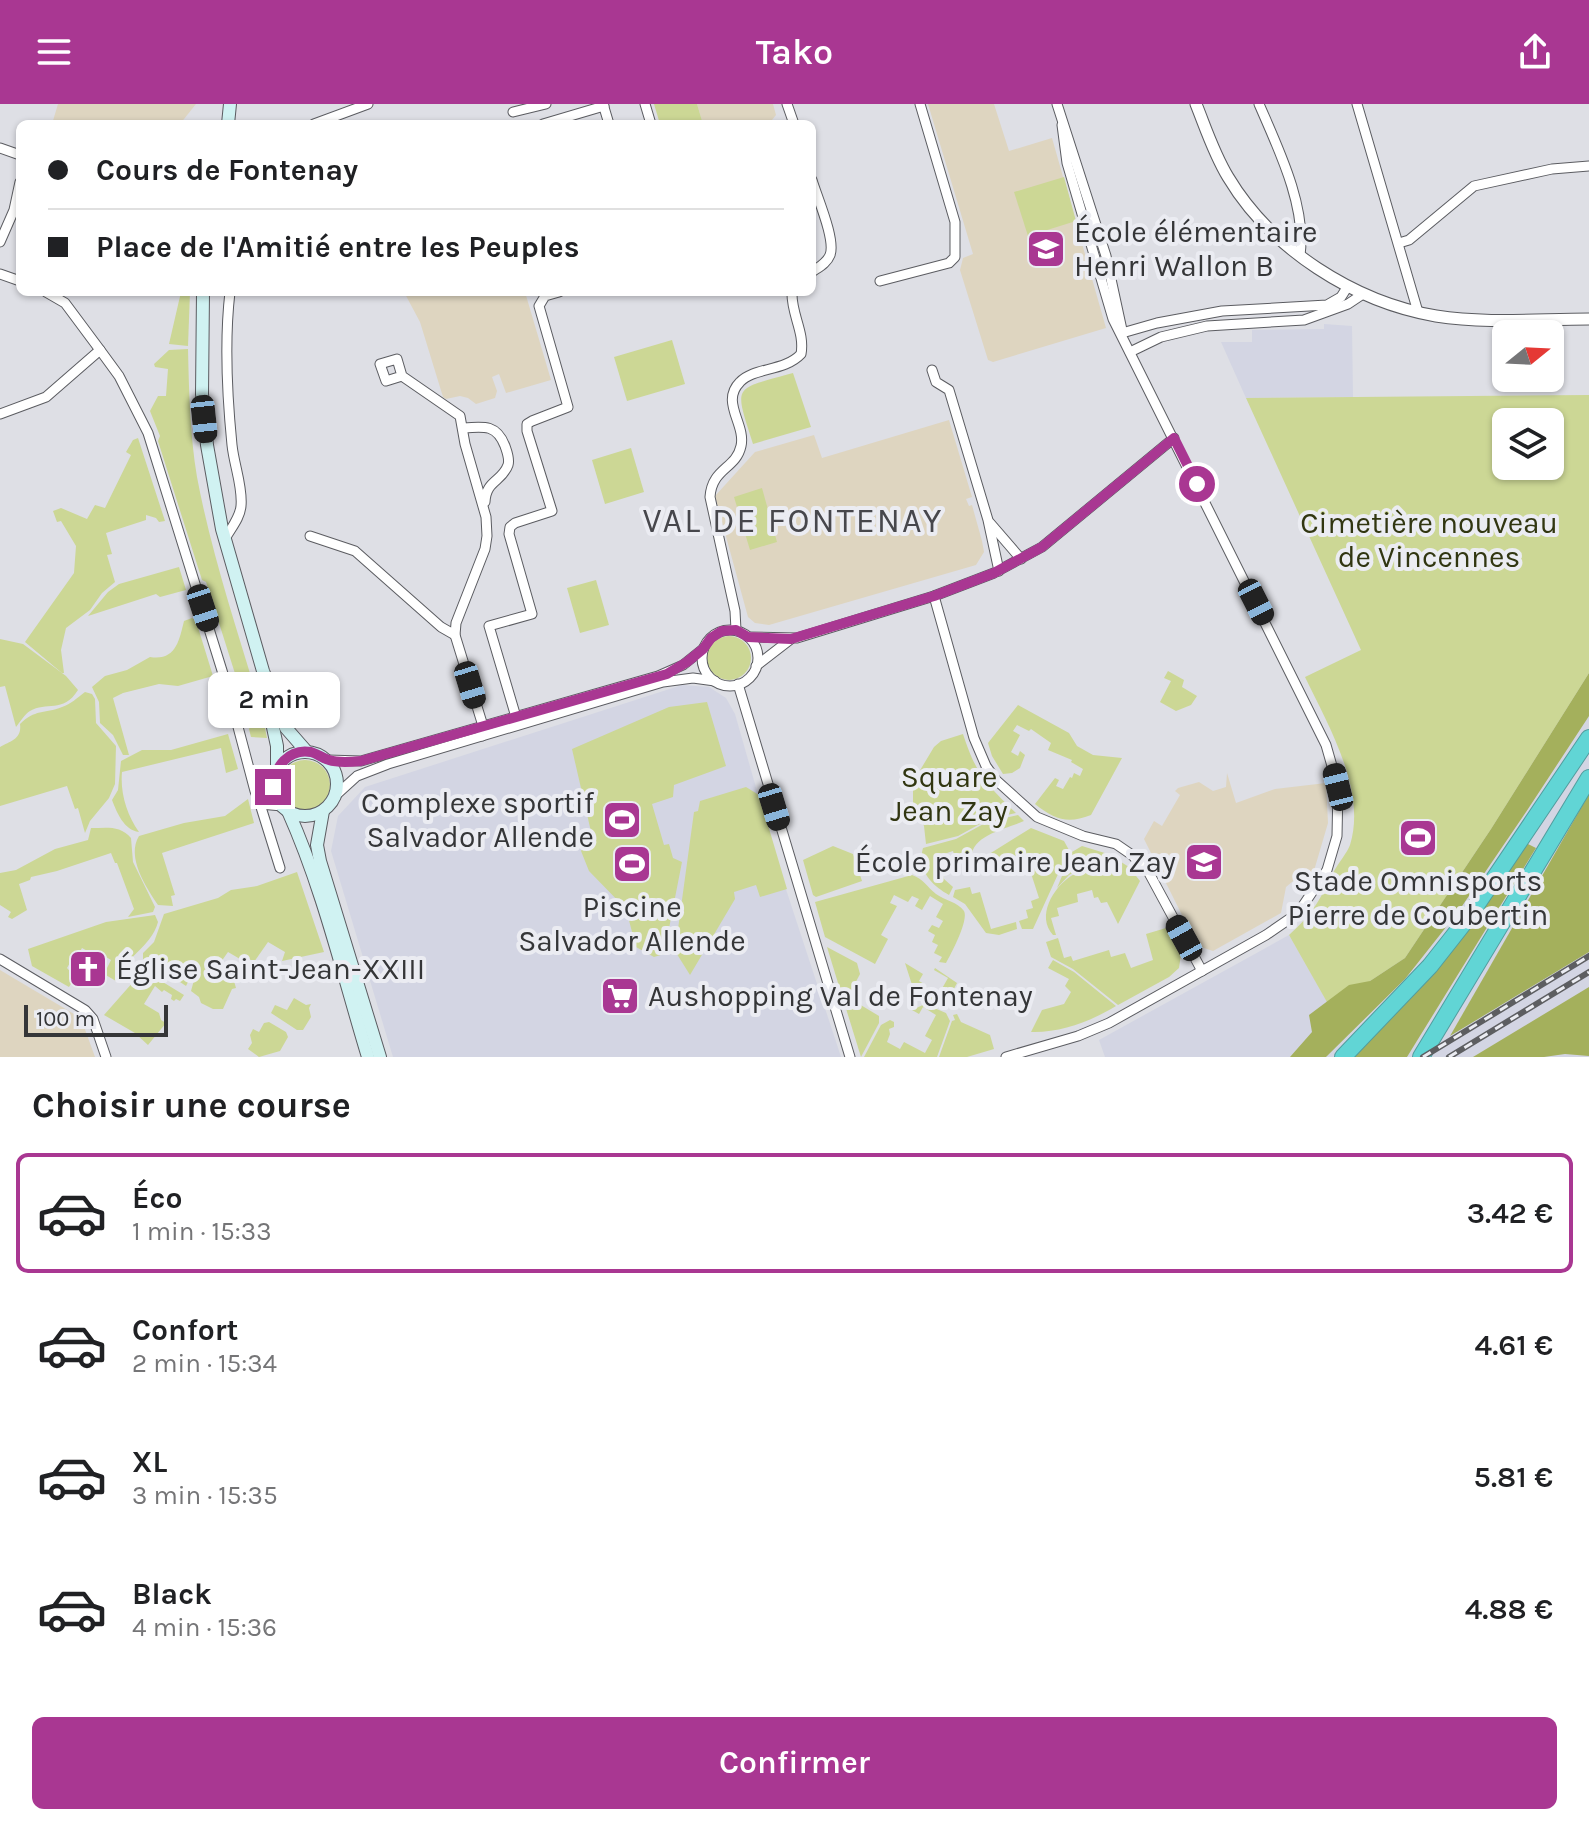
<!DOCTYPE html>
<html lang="fr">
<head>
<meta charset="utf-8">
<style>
	body { margin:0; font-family:Karla,sans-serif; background:#f6f6f6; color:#202124; height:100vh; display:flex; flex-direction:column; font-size:30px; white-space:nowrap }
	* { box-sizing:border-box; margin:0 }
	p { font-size:26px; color:#757577 }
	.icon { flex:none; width:44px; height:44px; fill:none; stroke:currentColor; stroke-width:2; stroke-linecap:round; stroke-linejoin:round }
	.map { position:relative; height:953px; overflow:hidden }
	.sheet { display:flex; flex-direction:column; background:#fff; flex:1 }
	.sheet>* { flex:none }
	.hud { position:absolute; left:16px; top:16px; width:800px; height:176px; border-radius:12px; box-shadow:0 2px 6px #0004; display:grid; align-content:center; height:176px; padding:0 32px; background:#fff }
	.needle { width:52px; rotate:72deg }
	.controls { position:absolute; left:1492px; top:216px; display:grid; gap:16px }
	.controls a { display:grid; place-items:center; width:72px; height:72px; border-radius:12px; background:#fff; box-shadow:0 2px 6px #0004; font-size:40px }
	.scale { position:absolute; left:24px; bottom:20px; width:144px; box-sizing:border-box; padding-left:8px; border:4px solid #353638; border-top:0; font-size:22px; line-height:28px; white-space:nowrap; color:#353638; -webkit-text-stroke:6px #ebecf2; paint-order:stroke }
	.end { position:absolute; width:36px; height:36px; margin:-18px; border:10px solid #a93792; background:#fff; box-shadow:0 0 0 4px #fff }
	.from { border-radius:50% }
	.bubble { position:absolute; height:56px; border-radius:12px; background:#fff; box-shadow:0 2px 6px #0004; font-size:26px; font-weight:600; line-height:56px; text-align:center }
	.car { position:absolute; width:24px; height:48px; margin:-24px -12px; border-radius:10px; box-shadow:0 0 6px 2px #0007; background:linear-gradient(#222 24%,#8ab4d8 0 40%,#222 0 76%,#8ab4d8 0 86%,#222 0) }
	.hud b { display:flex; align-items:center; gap:28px; height:76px; font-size:30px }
	.hud b+b { border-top:2px solid #e0e0e0 }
	.hud i { width:20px; height:20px; background:#202124 }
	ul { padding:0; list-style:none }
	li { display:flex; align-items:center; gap:24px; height:120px; margin:0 16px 12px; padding:0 16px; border:4px solid transparent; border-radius:12px }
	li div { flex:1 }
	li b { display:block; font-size:30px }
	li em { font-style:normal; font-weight:600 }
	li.active { border-color:#a93792 }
	li>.icon { width:72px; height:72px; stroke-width:1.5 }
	h2 { padding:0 32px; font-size:36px; line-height:96px }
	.cta { display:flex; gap:16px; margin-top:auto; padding:16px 32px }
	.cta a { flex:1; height:92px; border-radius:12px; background:#a93792; color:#fff; font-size:32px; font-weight:600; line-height:92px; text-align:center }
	header { display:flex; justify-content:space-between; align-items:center; height:104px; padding:0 32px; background:#a93792; color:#fff; font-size:36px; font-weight:600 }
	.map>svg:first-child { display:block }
	.built { fill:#d3d5e3 }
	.education { fill:#ded5c0 }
	.green { fill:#ccd795; fill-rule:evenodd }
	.forest { fill:#a4b05c }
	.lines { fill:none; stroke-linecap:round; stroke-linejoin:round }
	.minor-casing { stroke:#5b5c61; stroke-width:11 }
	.tertiary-casing { stroke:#5b5c61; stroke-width:13 }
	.secondary-casing { stroke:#5b5c61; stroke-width:14 }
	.motorway-casing { stroke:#529d9e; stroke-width:18 }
	.minor { stroke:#fff; stroke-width:9 }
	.tertiary { stroke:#fff; stroke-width:11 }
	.secondary { stroke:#d0f2f2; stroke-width:12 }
	.motorway { stroke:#61d5d5; stroke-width:16 }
	.rail-casing { stroke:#5d5e61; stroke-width:6 }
	.rail { stroke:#ebecf2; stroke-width:3; stroke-dasharray:9; stroke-linecap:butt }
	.route { stroke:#a93792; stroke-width:10 }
	.labels { text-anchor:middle; stroke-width:8; stroke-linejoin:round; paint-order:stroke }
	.poi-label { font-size:30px; fill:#353638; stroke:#ebecf2; text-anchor:start }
	.park-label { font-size:30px; fill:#313611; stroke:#ebecf2 }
	.quarter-label { font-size:34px; letter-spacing:2px; fill:#47474c; stroke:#ebecf2 }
</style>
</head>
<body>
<header><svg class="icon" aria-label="menu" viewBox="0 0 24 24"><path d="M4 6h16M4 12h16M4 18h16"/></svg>Tako<svg class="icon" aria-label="share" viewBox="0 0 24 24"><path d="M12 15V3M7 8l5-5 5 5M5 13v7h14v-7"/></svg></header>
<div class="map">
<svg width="1589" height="953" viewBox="0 0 1589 953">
	<rect width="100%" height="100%" fill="#dedfe5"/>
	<g class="built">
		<path d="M1324,220L1352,222L1353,293L1246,294L1221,238H1252V226L1324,225Z"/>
		<path d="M682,581L709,583L726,594L735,610L779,764L841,953H393L331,747L338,712L365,683Z"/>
		<path d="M1589,594V953H1105L1099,936L1289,831L1343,925Z"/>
	</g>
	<g class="education">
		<path d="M58,0H196L180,20H52Z"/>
		<path d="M697,0H773L776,11L772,16L759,20H703Z"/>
		<path d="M928,0H994L1009,47L1052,34L1106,224L993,258L988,256L960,166L963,154L973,150Z"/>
		<path d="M404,188H525L551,276L506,289L499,270L492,273L497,287L495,294L476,300L468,294L460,292L446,295L443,293L420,218Z"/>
		<path d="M949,316L972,393L966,395L969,402L972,401L982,437L984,448L976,461L769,521L755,519L748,513L715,392L755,348L814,331L822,354Z"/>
		<path d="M1227,669L1236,699L1275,685L1326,679L1328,719L1313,770L1298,773L1286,783L1281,809L1213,847L1201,843L1191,829L1144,735L1154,717L1162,722L1180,691L1175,687L1178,684L1199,678L1213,687L1226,683Z"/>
		<path d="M0,866L74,910L83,920L95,953H0Z"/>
	</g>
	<g class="green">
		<path d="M654,0H697L703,20H660Z"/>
		<path d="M1064,73L1076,117L1028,132L1014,88Z"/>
		<path d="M181,188H190L188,242L169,240Z"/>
		<path d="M672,236L685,280L627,297L614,253Z"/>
		<path d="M188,245C189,288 190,331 197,373C212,453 239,531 262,609L267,634L251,633L249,625L251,620L206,478L202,476L158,337L160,332L150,307L158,292H166L168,265L155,263L154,260L169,246Z"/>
		<path d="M793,269L811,323L753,340C734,280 732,286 793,269Z"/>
		<path d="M1589,291V569L1491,725L1405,854L1370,877L1336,914L1289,831C1313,810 1321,794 1334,767C1339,758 1347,749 1350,741C1367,686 1328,621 1305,573L1361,546L1246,294ZM1506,318H1550V362H1506Z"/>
		<path d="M138,334L165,417L159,418L156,414L146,411V416L106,429L112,450L107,451L115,478L102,489L90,506L66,524L61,546L64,569H62L25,538L74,469L76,442L61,417L57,418L53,407L61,404L87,415L95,401L105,404L131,351L126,348L133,336Z"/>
		<path d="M631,344L644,388L605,400L592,356Z"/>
		<path d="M762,384L777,438L750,446L734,393Z"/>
		<path d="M179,463L186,486L160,493L156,490L88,512L108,488L119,480Z"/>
		<path d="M596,476L609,521L580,529L567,484Z"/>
		<path d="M192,514L196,517L213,572L178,582L159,580L123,589L113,594L129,651H123L113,631L100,619L99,598L92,583L105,572L127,566L150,553C176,557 179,537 184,517Z"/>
		<circle cx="729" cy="554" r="22"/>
		<path d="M0,535L23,540L66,572L78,586C63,610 46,597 30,607C25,610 20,618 16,623L5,582L0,583Z"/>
		<path d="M1168,567L1184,576L1182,583L1197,592L1191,601L1176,607L1160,598L1171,577L1164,574Z"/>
		<path d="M85,588L92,590L95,595L96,619L116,642L115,680L109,694L90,717L85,729L78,704L75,705L67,682L0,702V643C11,637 22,635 20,620C35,605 44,610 62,603C71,600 77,594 85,588Z"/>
		<path d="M707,598L726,662L674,681L673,693L652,700L664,741L669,740L673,754L682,758L664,850L654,853L636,843L626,805L589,767L581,747L592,732L572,645L669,603Z"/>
		<path d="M1018,601L1069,629L1077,642L1093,651L1122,654L1091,711C1068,720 1055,716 1035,700L1055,674L1059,676L1056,682L1063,685L1070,673L1072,674L1074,669L1080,672L1083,665L1071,658L1072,656L1048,646L1051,639L1031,625L1029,627L1017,621L1013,627L1020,631L1011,648L1018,652L1020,647L1025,651L1020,664L1012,669L1003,670L992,652L988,639Z"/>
		<path d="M228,630L238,665L226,669L221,644L122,668C120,689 127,711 139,728C124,726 117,709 112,696L118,686L121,657L142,646H171Z"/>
		<path d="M963,630C976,670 986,680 1016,709L989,715L958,732L926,740L924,722L913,699V685L919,668L934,643L941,637Z"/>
		<circle cx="305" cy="681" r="25"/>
		<path d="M746,683L759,691L787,785L760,793L756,781L734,788L735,795L690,871L675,847L694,708L698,707L700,697Z"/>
		<path d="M248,695L254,719L162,749L175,791L171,792L173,802L158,801C146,783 126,753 139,732L184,719L225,712Z"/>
		<path d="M1018,711L1024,717C1006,725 967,732 972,757L965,759L962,752L955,754L953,747L938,752L944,775L953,783L949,791C931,781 917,766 923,744L956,735L987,718Z"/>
		<path d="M91,724C107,724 120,721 131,734L133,758L155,803L153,808L128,813L134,805L117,759H115L111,749L57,767L31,773L30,776L19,780L27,806L12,815L8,813L11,808L0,801V769L16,766L55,745L88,736Z"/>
		<path d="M1031,724L1064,737L1069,746L1033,825H1022L1019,817L1028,814L1026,806L1033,804L1031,797L1039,794L1027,757L1020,759L1018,752L988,761L986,752Z"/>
		<path d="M833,742L853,750L862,777L816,793L813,791L803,756Z"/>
		<path d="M1082,742L1108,750L1069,771L1057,784L1072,748Z"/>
		<path d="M1110,751L1129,763L1140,777L1118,820L1107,798L1101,799L1098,793L1094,794L1092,786L1077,790L1078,798L1057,804L1059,812L1051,814L1056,831H1053C1036,812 1053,784 1071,772C1083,764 1098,759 1110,751Z"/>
		<path d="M297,768L324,848L282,857L285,848L268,838L254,858L243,851L240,855L228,848L216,865L221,868L219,872L228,877L230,875L234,877L236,884L232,885L223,905H213L201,899L199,893L191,887L194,876L190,874L186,882L156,862H143V849L154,838L164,810L218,794L231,786L257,782Z"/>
		<path d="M912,771C924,775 927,783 936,790C944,796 958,798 964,807C969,816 951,850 946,859L939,858L942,853L934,849L938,841L932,838L935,831L928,827L932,821L939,824L943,817L936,813L943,800L930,792L922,806L915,802L919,795L912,792L908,798L894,791L890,799L897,802L881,831L888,835L875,860L825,833L815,798Z"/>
		<path d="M970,783L972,790L980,788L991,825L1016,818L1017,825L999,831L986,829L965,800L953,793L955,786Z"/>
		<path d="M155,811L158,818C151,844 124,853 116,877L104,870L111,856L96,847L93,850L82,844L74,858L71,857L67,864L75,873L69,883L32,862L28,845L106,818Z"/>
		<path d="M1166,824L1181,850L1179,864L1169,873L1118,901L1073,865L1051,853L1046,838L1058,834L1064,854L1071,852L1073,857L1109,846L1111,853L1125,849L1131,864L1153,856L1146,830Z"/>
		<path d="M827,843L857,859L860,870L849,891L842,892Z"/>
		<path d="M1053,856L1074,868L1116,902C1091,917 1061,929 1031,928L1042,906L1064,900L1071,888L1065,882L1069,875L1048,864Z"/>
		<path d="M905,859L923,870L919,877L926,881L923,887L930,891L940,888L948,874L934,866L935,864L957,879L946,900L940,902L914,887Z"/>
		<path d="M144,872H153L184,891L180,897L176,895L174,897L171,895L172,891L164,886L162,888L155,882L144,900L159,909L161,916L166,919L148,941L135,929L104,911L134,877Z"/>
		<path d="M294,894L306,901L311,900L309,904L311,913L303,926H297L271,909L275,901L287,906Z"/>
		<path d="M849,894L879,912V919L861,953L844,898Z"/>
		<path d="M925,900L946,909L950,917L937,953H864L881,921L890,916L894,918V923L889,925L890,930L887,938L900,945L904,938L925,949L932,936L925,932L936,911L923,903L919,910L912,906Z"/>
		<path d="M957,910L961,918L990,931L994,945L967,953H939L952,917L955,916L953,911Z"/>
		<path d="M269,918L286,928L288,933L280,947L259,953L248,945L252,939L250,931L253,925L259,928L264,919Z"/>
	</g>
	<g class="forest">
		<path d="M1589,569V612L1528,705L1458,808L1405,875L1326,953H1290L1312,928L1309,911L1349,881L1370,877L1405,854L1491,725Z"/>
		<path d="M1589,690V848L1450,932Z"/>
		<path d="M1526,739L1536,744L1407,953H1354L1422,881Z"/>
		<path d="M1589,883V952L1565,950L1544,953H1473Z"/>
	</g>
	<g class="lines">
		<g class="minor-casing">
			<g id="minor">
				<path d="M603,0L609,20"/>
				<path d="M645,0L651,20"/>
				<path d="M787,0L794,20"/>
				<path d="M1057,0L1106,152L1122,226"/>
				<path d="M1259,0C1278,44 1307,103 1300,151"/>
				<path d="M1357,0L1418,208"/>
				<path d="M513,8L546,0"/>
				<path d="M314,20L368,0"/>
				<path d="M543,20L604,2"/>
				<path d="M0,44L20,51"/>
				<path d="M812,76C817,93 836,136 830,151C827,159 819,163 812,168"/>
				<path d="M0,138L14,106L20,78"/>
				<path d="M1399,139L1409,136L1474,82L1552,65L1589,62"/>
				<path d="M0,170L20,177"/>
				<path d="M880,177L949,159L955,153V118L920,0"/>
				<path d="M46,188L65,199L100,246L119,272L148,329L229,589L255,687L260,700L282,702"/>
				<path d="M1122,229L1157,219L1222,207L1327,201L1341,193L1348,182"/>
				<path d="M1130,248L1161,233L1207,222L1304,216L1348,200L1363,190"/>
				<path d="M932,266L936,278L949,286L988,416L999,467"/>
				<path d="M402,272L386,277L380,260L397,255L402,272L460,312L465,340L486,413L487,432L485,445L456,519L455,531L483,622L482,632"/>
				<path d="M0,310L46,293L100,246"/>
				<path d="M464,324C485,322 497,321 505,342C507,348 510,355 508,361C502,378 486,376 485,398"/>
				<path d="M990,419L1021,455"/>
				<path d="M310,432L355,447L441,523L455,531"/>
				<path d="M225,435C231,424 240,414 241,402C243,383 234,361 232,341C227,291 224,239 230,188"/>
				<path d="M934,492L974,634L986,662L996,676L1037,713L1083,732L1116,740L1132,751L1149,769L1202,867"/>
				<path d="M736,526L735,507L710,393C712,364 736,365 741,342C746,320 720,298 740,278C754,263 784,268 801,250C805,228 791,210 792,188"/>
				<circle cx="730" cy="554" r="28"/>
				<path d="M748,533L797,534L934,492L994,469L1042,443L1174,334"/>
				<path d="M756,562L791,535"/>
				<path d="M738,580L850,953"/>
				<path d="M516,613L489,522L532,510L509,430L510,423L515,419L552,407L527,327V320L532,317L568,303L539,202L545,192L559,188"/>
				<path d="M328,656L361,657L658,572L683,561L703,545"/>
				<path d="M253,677L273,683"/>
				<path d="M335,692L357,672L388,660L663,578L693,574L715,577"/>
				<path d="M260,700L280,764"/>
				<path d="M0,855L85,906L93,915L106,953"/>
				<path d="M1006,953L1078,932L1109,919L1266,831L1298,809L1327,766L1337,732L1338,683L1326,641L1113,215L1067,59L1062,21"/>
			</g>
		</g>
		<g class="tertiary-casing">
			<path id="tertiary" d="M1196,0C1206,25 1214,50 1228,73C1271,145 1354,198 1436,212C1486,220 1539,215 1589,215"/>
		</g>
		<g class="secondary-casing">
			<g id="secondary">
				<path d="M228,20L230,0"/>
				<path d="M203,188L202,290L207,341L222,425L263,567L286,624L307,648"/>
				<path d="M265,586L277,642V666"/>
				<circle cx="305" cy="680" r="32"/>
				<path d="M288,707C323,785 343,871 368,953"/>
				<path d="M323,707L317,741L320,757L380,953"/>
			</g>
		</g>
		<g class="motorway-casing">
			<g id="motorway">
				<path d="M1343,953L1430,862L1467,815L1589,634"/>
				<path d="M1421,953L1589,674"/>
			</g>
		</g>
		<use href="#minor" class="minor"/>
		<use href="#tertiary" class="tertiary"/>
		<use href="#secondary" class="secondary"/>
		<use href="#motorway" class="motorway"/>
		<g class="rail-casing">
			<g id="rail">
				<path d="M1423,953L1589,852"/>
				<path d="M1449,953L1589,868"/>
			</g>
		</g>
		<use href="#rail" class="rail"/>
	</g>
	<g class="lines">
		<path class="route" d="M273,683C274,663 289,644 311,648C318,650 322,654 329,656C338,659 351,658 361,657L667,570L687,558L703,545L711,534L722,527L736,526L748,533L791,535L934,492L994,469L1042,443L1174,334L1197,380"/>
	</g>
	<defs>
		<g id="school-square" transform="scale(2)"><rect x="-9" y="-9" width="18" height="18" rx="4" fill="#a93792" stroke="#ebecf2"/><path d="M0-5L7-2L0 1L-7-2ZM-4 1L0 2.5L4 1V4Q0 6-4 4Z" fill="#fff"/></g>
		<g id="stadium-square" transform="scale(2)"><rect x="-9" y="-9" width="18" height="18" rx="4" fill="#a93792" stroke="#ebecf2"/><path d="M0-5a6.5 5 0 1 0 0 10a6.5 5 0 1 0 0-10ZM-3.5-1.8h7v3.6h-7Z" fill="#fff"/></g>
		<g id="church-square" transform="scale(2)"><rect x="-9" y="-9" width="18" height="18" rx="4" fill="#a93792" stroke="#ebecf2"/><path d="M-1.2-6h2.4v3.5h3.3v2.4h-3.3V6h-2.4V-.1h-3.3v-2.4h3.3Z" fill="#fff"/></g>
		<g id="supermarket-square" transform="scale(2)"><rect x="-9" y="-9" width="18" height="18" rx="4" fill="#a93792" stroke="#ebecf2"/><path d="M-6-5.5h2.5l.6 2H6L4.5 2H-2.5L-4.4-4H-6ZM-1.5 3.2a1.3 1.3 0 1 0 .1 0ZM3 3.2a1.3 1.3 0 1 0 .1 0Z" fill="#fff"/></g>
	</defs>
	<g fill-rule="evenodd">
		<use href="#school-square" x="1046" y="145"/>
		<use href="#stadium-square" x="622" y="716"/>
		<use href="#stadium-square" x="1418" y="734"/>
		<use href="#school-square" x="1204" y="758"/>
		<use href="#stadium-square" x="632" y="760"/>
		<use href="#church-square" x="88" y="865"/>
		<use href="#supermarket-square" x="620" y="892"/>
	</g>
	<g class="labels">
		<g class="poi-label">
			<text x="1074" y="138">École élémentaire<tspan x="1074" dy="34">Henri Wallon B</tspan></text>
			<text x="594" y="709" text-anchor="end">Complexe sportif<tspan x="594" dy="34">Salvador Allende</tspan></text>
			<text x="1176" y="768" text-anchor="end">École primaire Jean Zay</text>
			<text x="1418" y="787" text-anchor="middle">Stade Omnisports<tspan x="1418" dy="34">Pierre de Coubertin</tspan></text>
			<text x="632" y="813" text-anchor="middle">Piscine<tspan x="632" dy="34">Salvador Allende</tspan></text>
			<text x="116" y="875">Église Saint-Jean-XXIII</text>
			<text x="648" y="902">Aushopping Val de Fontenay</text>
		</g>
		<g class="park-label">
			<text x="1429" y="429">Cimetière nouveau<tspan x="1429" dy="34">de Vincennes</tspan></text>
			<text x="949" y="683">Square<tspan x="949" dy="34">Jean Zay</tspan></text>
		</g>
		<g class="quarter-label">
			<text x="793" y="428">VAL DE FONTENAY</text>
		</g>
	</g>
</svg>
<div class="controls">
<a><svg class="needle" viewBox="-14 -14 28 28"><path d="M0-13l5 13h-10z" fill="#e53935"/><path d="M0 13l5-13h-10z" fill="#757577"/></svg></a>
<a><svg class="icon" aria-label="layers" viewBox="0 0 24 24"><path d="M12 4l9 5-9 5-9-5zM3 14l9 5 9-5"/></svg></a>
</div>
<div class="scale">100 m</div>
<i class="end from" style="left:1197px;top:380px"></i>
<i class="end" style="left:273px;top:683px"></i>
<div class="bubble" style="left:208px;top:568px;width:132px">2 min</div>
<i class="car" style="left:204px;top:315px;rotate:174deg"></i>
<i class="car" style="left:1256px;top:498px;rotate:153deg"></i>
<i class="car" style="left:203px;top:504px;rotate:162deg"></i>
<i class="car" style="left:470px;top:581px;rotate:163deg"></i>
<i class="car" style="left:1338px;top:683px;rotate:346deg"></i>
<i class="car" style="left:774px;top:703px;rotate:163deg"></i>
<i class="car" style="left:1184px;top:834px;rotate:331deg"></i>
<div class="hud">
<b><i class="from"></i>Cours de Fontenay</b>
<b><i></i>Place de l'Amitié entre les Peuples</b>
</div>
</div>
<section class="sheet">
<h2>Choisir une course</h2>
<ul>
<li class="active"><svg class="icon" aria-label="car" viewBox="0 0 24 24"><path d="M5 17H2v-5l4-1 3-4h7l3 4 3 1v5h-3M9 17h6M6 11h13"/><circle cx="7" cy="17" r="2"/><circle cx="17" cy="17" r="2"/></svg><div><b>Éco</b><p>1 min · 15:33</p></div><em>3.42 €</em></li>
<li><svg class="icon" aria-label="car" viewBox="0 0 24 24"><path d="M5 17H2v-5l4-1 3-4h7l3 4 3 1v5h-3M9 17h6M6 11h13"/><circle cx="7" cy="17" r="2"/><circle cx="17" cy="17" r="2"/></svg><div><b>Confort</b><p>2 min · 15:34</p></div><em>4.61 €</em></li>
<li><svg class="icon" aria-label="car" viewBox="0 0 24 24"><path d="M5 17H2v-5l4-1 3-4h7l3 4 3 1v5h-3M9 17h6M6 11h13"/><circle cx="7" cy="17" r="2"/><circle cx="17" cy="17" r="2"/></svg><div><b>XL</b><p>3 min · 15:35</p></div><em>5.81 €</em></li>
<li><svg class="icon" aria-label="car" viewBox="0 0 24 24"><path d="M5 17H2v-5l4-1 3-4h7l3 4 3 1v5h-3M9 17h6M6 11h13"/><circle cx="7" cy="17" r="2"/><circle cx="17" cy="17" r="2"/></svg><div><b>Black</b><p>4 min · 15:36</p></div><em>4.88 €</em></li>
</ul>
<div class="cta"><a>Confirmer</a></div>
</section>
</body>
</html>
